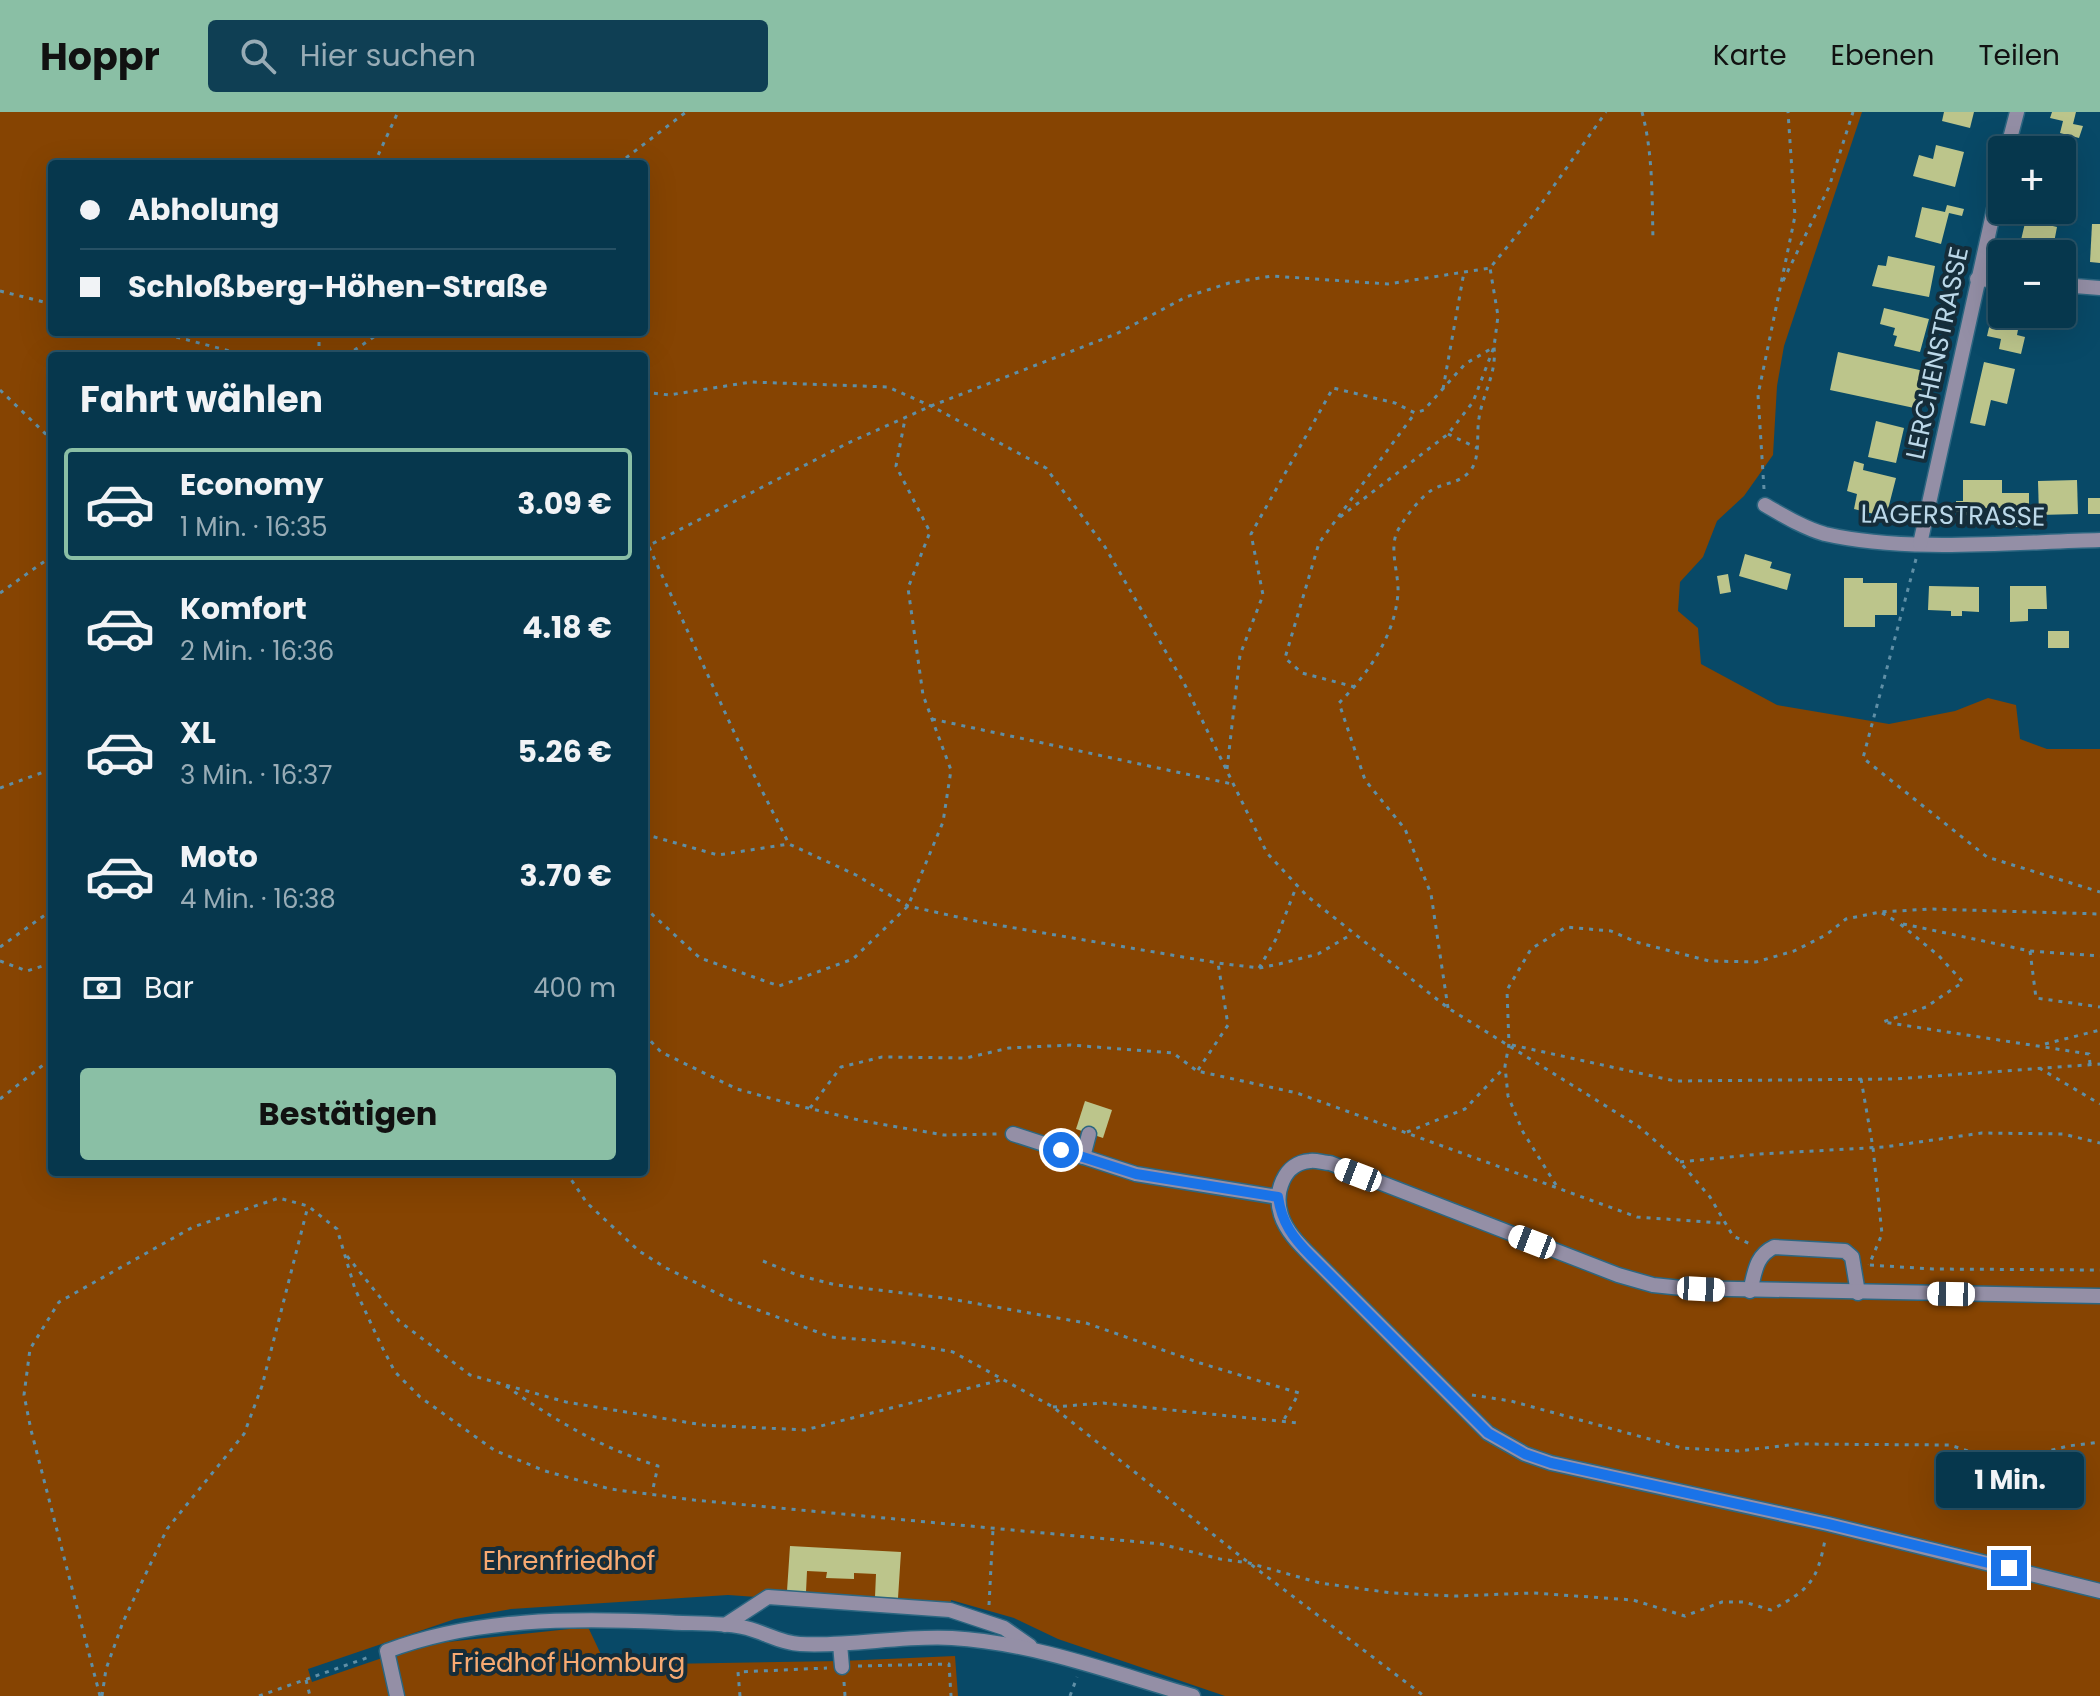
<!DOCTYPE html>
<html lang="de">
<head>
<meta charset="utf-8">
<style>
	body { margin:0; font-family:Poppins,sans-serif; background:#0f3f54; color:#f1f3f6; height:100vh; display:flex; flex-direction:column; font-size:30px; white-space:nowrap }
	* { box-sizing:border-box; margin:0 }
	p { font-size:26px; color:#98acb6 }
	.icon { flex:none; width:44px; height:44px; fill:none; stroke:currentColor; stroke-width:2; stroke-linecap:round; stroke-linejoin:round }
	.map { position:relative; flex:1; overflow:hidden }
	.side { position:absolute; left:48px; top:240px; width:600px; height:824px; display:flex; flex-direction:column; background:#06374d; border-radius:8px; box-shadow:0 8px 32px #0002,0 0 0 2px #275165 }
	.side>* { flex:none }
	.banner { position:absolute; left:48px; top:48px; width:600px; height:176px; border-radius:8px; box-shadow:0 8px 32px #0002,0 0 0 2px #275165; display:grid; align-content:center; height:176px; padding:0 32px; background:#06374d }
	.controls { position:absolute; left:1988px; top:24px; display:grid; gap:16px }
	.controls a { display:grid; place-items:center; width:88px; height:88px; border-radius:8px; background:#06374d; box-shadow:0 8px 32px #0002,0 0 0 2px #275165; font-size:40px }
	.end { position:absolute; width:36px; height:36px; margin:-18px; border:10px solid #1a73e8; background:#fff; box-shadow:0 0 0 4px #fff }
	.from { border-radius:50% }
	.bubble { position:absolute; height:56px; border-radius:8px; background:#06374d; box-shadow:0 8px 32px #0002,0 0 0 2px #275165; font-size:26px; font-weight:700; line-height:56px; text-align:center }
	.car { position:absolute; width:24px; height:48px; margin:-24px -12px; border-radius:10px; box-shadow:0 0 6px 2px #0007; background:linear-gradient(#fff 24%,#345 0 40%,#fff 0 76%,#345 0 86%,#fff 0) }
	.banner b { display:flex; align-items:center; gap:28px; height:76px; font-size:30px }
	.banner b+b { border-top:2px solid #275165 }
	.banner i { width:20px; height:20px; background:#f1f3f6 }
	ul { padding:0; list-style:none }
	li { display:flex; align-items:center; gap:24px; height:112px; margin:0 16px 12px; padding:0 16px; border:4px solid transparent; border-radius:8px }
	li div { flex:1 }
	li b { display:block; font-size:30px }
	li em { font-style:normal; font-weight:700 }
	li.current { border-color:#8abfa5 }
	li>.icon { width:72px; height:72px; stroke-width:1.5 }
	h2 { padding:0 32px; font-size:36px; line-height:96px }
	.pay { display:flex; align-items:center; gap:20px; height:88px; padding:0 32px; font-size:30px }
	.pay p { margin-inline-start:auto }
	.button { display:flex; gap:16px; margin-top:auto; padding:16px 32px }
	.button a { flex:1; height:92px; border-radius:8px; background:#8abfa5; color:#111; font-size:32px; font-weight:700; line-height:92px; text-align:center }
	header { display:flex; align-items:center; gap:48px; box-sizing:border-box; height:112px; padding:0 40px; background:#8abfa5; color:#111 }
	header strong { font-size:38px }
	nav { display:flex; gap:44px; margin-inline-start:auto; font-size:28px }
	.search { width:560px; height:72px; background:#0f3f54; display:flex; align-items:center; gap:20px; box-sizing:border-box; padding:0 28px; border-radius:8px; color:#98acb6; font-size:30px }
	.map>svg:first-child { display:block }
	.green { fill:#864402; fill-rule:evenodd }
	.building { fill:#bcc58b }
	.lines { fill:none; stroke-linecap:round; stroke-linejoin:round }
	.minor-casing { stroke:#2c6681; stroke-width:17 }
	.path { stroke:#5f8fa6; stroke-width:3; stroke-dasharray:4 6; stroke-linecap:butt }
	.minor { stroke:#948fa6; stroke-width:14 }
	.route { stroke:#1a73e8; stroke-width:10 }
	.labels { text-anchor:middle; stroke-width:8; stroke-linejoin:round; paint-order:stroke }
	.street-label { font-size:26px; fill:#bbd8e9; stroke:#152d3a }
	.park-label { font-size:26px; fill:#f8aa72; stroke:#152d3a }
</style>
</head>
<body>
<header>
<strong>Hoppr</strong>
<div class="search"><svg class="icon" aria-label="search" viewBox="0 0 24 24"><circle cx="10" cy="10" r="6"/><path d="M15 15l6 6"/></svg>Hier suchen</div>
<nav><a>Karte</a><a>Ebenen</a><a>Teilen</a></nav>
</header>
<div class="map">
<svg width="2100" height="1584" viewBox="0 0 2100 1584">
	<rect width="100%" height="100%" fill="#084967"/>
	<path class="green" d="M0,0H1862L1784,234L1777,274L1773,343L1744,384L1717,409L1703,445L1680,470L1678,499L1698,516L1701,552L1777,593L1889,612L1955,599L1988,586L2016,593L2020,627L2047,637H2100V1584H1225L1058,1527L1014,1506L951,1488L950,1498L728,1483L511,1497L455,1507L308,1557L312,1570L420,1533L588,1515L606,1553L841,1549L955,1544L958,1584H0ZM52,52H644V220H52ZM52,244H644V1060H52Z"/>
	<g class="building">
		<path d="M1944,0H1974L1970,16L1942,9Z"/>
		<path d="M2052,0H2076L2073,12L2083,14L2079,26L2060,21L2063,9L2050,6Z"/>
		<path d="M2047,29L2072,36L2063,68L2062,38H2044Z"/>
		<path d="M1936,33L1964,40L1955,75L1913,64L1919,43L1933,47Z"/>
		<path d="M1947,93L1964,97L1962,104L1949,101L1941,132L1915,125L1922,95L1945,100Z"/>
		<path d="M2028,98H2042L2040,111L2057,115L2052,141L2035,137L2034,142L2018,141Z"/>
		<path d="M2092,112H2100V151L2090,150Z"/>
		<path d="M1888,144L1935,154L1929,185L1872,174L1878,153L1886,154Z"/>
		<path d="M1995,190L2002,192V202H2021L2017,223L2025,225L2021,242L1999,237L2001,227L1987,224Z"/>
		<path d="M1884,196L1929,207L1920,240L1894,234L1897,224L1893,223L1895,216L1880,212Z"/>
		<path d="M1838,240L1924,259L1919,297L1830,278Z"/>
		<path d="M1984,250L2015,257L2007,292L1991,288L1985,314L1970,311Z"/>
		<path d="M1876,309L1904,316L1896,351L1868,345Z"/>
		<path d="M1854,349L1864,352L1863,358L1896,366L1886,405L1854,397L1857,382L1847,379Z"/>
		<path d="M1963,368H2002V381H2029V415H2012V401H2002V396H1968V403H1956V389H1963Z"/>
		<path d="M2077,368L2078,402L2039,403L2038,369Z"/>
		<rect x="2088" y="386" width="12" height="16"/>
		<path d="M1745,442L1772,450L1770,456L1791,462L1787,478L1739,464Z"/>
		<path d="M1728,462L1731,480L1720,482L1717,464Z"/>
		<path d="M1844,466H1863V471H1897V503H1875V515H1844Z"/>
		<path d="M1929,474L1979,475V500L1962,499V504H1951V499L1928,498Z"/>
		<path d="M2010,474H2046L2047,497H2028V509L2010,510Z"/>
		<rect x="2048" y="519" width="21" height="17"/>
		<path d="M1085,989L1112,998L1103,1026L1076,1017Z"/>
		<path d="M790,1434L901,1440L898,1486L875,1485L876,1462L854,1461V1467L826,1466L827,1460L807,1459L806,1480L787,1479Z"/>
	</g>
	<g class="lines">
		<g class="minor-casing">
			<g id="minor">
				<path d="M2007,38L2017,0"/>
				<path d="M1977,167L2002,169"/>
				<path d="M2062,173L2100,176"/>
				<path d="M1765,393C1784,404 1804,416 1825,422C1908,441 2014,430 2100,428"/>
				<path d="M1920,432L2002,61"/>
				<path d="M1013,1022L1136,1062L1278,1085"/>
				<path d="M1083,1045L1089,1022"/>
				<path d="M1750,1179C1755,1161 1755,1144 1774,1135L1845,1139L1852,1145L1858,1181"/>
				<path d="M2100,1184L1682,1176L1653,1173L1618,1163L1330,1051C1324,1051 1316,1048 1310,1049C1283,1051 1274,1081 1281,1103C1286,1119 1299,1132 1311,1144L1488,1321L1525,1342L1551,1351L1828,1412L2100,1479"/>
				<path d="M725,1513L768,1485L950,1498L1004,1516L1030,1534"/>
				<path d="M840,1532L842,1555"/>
				<path d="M397,1584L387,1539C475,1506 571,1506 663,1510C689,1512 717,1510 742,1515C763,1519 779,1531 800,1532C851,1535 901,1523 952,1526C1035,1531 1114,1561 1193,1584"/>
			</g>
		</g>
		<g class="path">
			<path d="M1642,0C1653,41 1652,86 1653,129"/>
			<path d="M374,52L398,0"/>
			<path d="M618,52L686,0"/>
			<path d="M1783,169L1829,75L1853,0"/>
			<path d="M0,179L52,192"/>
			<path d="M157,220L249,244"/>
			<path d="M319,244V220"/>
			<path d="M346,244L381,220"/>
			<path d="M1443,277L1464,160"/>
			<path d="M0,278L52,328"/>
			<path d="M644,280L669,283L751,270L888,275L931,294L1046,356L1105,435L1184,571L1267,741L1307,784L1448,896L1638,1014L1680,1050L1710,1085L1733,1124L1750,1132"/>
			<path d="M1448,322L1477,336"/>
			<path d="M1764,377L1758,283L1795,104L1788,0"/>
			<path d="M1340,405L1448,322L1473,290L1494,235L1498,204L1490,156"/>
			<path d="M649,435L751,657L789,732"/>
			<path d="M644,436L848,331L931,294L1116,222L1186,185L1229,171L1272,164L1388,172L1490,156L1534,102L1606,0"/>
			<path d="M1916,447L1863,646L1987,745L2100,780"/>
			<path d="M0,481L52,444"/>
			<path d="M1355,575L1302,561L1285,546L1319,431L1415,301"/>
			<path d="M932,607L1232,672"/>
			<path d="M1227,657L1240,543L1263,483L1251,422L1333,276L1395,291L1415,301L1424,298L1465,252L1494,235"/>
			<path d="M0,676L52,657"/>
			<path d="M644,722L718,743L789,732L856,763L908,794L980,810L1218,851L1259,856L1279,852L1318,842L1352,822"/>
			<path d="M644,795L700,846L779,874L853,847L908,794L943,710L951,658L923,583L908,476L930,420L896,354L905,307"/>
			<path d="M1882,801L1899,811"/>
			<path d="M0,835L52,798"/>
			<path d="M2030,839L2036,886L2100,895"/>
			<path d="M0,849L27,859L52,851"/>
			<path d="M1259,856L1276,827L1297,773"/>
			<path d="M1448,896L1431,782L1405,717L1365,668L1339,591C1369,561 1395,523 1398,481C1399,462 1389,438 1397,420C1403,408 1420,385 1432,378C1445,370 1459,372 1470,359C1481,346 1476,322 1479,306C1483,281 1497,261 1494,235"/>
			<path d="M644,922L661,940L737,977L795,993L863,1009L944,1023L999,1022"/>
			<path d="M2045,932L2100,918"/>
			<path d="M1512,933L1675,969L1894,967L2100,952"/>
			<path d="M2090,952L2089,942L1883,910L1926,895L1963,870L1939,844L1899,811L2030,839L2100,844"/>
			<path d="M2039,956L2100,992"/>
			<path d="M1198,958L1228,913L1218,851"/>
			<path d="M1861,967L1873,1036L1882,1122L1869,1153"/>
			<path d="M0,987L52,946"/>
			<path d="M810,996L841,955L882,945L966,946L1009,936L1070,933L1173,941L1197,959L1297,981L1637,1105L1721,1111"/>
			<path d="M1407,1020L1465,997L1505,955"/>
			<path d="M1680,1050L1760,1042L1884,1035L1982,1021L2063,1022L2100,1031"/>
			<path d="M566,1060L587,1091L639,1139L666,1156L731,1188L831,1225L904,1231L953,1240L1053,1295L1249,1451L1424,1584"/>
			<path d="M1556,1073L1523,1020L1508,984L1505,954L1509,932L1507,878L1531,837L1566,815L1611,819L1636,830L1709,849L1756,850L1794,839L1826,823L1846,807L1880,800L1930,797L2100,802"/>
			<path d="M347,1144L399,1209L470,1263L566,1290L703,1313L805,1318L1001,1268"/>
			<path d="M763,1149L797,1163L836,1173L945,1186L1086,1211L1200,1251L1299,1281L1282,1311"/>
			<path d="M1870,1153L1933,1157L2100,1158"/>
			<path d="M506,1274C554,1308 602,1336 658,1354L652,1381"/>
			<path d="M1472,1283L1511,1289L1682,1336L1739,1339L1797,1332L1950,1333L1989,1346L2016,1347L2068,1334L2100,1330"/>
			<path d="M1053,1295L1103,1291L1298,1311"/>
			<path d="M989,1493L993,1417"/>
			<path d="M858,1554L949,1552L951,1584"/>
			<path d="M306,1568L310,1584"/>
			<path d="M844,1570L845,1584"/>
			<path d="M100,1584L31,1318L24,1283L30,1237L59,1190L193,1115L279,1086L308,1094L337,1117L355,1177L381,1233L395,1260L420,1285L494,1338L545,1359L610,1377L694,1388L1161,1432L1220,1447L1249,1451L1320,1471L1392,1481L1456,1484L1533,1481L1633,1488L1685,1504L1722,1490H1744L1771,1498C1809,1478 1817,1470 1825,1428"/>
			<path d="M102,1584L106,1557L123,1510L167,1417L244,1322L262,1274L308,1094"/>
			<path d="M259,1584L372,1544"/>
			<path d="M740,1584L738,1560L827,1556"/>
			<path d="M1070,1584L1077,1565"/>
		</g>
		<use href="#minor" class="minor"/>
	</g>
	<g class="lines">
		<path class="route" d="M1061,1038L1136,1062L1278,1085C1282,1111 1293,1126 1311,1144L1488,1321L1525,1342L1551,1351L1828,1412L2009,1456"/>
	</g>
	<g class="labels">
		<g class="street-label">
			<text transform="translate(1937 241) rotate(-78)" y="9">LERCHENSTRASSE</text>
			<text transform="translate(1953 403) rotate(1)" y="9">LAGERSTRASSE</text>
		</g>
		<g class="park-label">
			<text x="569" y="1458">Ehrenfriedhof</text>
			<text x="568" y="1560">Friedhof Homburg</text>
		</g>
	</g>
</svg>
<div class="controls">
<a>+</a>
<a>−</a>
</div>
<i class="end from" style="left:1061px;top:1038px"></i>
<i class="end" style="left:2009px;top:1456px"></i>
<div class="bubble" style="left:1936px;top:1340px;width:148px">1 Min.</div>
<i class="car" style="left:1358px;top:1063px;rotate:291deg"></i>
<i class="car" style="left:1532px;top:1130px;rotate:291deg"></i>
<i class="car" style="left:1701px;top:1177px;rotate:93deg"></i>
<i class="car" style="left:1951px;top:1182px;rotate:271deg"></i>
<div class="banner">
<b><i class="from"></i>Abholung</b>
<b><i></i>Schloßberg-Höhen-Straße</b>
</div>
<section class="side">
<h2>Fahrt wählen</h2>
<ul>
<li class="current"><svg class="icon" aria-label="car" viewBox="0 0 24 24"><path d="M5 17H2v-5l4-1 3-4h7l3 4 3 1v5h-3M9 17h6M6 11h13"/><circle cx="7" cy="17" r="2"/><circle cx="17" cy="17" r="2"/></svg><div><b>Economy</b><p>1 Min. · 16:35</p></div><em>3.09 €</em></li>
<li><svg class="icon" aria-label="car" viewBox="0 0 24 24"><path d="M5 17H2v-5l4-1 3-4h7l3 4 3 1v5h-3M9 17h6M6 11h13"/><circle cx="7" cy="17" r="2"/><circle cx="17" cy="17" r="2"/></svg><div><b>Komfort</b><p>2 Min. · 16:36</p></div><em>4.18 €</em></li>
<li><svg class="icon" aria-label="car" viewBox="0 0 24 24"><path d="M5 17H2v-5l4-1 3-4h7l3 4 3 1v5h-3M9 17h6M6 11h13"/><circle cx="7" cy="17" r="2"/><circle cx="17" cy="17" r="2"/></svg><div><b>XL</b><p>3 Min. · 16:37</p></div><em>5.26 €</em></li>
<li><svg class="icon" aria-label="car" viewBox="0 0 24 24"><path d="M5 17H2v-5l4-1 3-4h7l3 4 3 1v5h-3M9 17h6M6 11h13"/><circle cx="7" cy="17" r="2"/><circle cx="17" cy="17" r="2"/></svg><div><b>Moto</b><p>4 Min. · 16:38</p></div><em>3.70 €</em></li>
</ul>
<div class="pay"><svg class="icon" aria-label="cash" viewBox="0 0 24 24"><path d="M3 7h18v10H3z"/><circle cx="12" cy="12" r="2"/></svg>Bar<p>400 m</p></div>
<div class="button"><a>Bestätigen</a></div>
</section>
</div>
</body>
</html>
